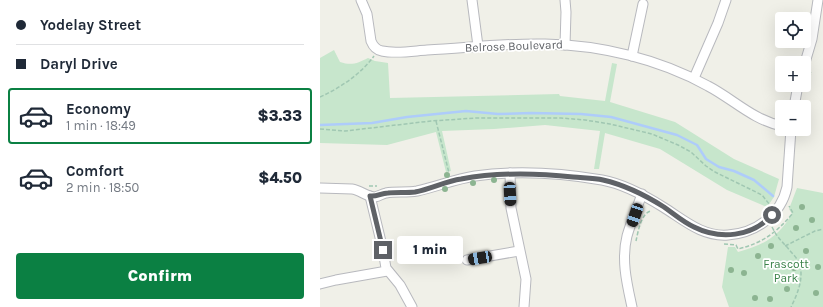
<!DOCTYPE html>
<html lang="en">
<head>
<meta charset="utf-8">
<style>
	body { margin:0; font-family:Karla,sans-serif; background:#f6f6f7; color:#1f2937; height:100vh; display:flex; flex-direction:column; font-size:15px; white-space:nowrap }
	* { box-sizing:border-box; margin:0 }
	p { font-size:13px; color:#747a83 }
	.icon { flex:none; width:22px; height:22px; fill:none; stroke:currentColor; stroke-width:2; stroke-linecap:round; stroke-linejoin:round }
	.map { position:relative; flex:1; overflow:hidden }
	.sheet { display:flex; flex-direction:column; background:#fff; width:320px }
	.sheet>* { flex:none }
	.guide { display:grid; align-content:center; height:88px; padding:0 16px; background:#fff }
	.buttons { position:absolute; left:455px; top:12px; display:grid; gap:8px }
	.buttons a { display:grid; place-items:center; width:36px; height:36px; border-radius:4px; background:#fff; box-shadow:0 4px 16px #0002; font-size:20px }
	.end { position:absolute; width:18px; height:18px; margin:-9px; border:5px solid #5f6267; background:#fff; box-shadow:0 0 0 2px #fff }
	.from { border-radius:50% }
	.bubble { position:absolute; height:28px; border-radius:4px; background:#fff; box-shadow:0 4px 16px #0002; font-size:13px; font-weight:800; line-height:28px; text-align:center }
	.car { position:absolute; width:12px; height:24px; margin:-12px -6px; border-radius:5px; box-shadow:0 0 3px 1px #0007; background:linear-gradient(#222 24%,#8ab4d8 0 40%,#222 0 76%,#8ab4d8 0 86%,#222 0) }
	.guide b { display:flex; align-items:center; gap:14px; height:38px; font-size:15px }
	.guide b+b { border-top:1px solid #e0e1e3 }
	.guide i { width:10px; height:10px; background:#1f2937 }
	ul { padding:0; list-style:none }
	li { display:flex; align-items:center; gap:12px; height:56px; margin:0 8px 6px; padding:0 8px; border:2px solid transparent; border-radius:4px }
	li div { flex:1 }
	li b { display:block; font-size:15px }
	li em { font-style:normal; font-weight:800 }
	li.on { border-color:#0b8043 }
	li>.icon { width:36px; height:36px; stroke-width:1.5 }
	.action { display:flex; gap:8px; margin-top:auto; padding:8px 16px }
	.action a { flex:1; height:46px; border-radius:4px; background:#0b8043; color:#fff; font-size:16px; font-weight:800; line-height:46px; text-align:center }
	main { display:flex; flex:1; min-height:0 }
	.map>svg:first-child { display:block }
	.green { fill:#c7e6cc }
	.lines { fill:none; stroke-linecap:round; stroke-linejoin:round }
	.stream { stroke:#aeccfa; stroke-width:2.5 }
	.minor-casing { stroke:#b8b9be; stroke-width:11 }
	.path { stroke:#a0c7b2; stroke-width:1.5; stroke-dasharray:4 2; stroke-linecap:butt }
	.minor { stroke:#fff; stroke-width:9 }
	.tree { fill:#8cb491 }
	.route { stroke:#5f6267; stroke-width:5 }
	.labels { text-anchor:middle; stroke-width:3.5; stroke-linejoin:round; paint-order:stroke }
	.street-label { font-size:12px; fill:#5f6267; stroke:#fff }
	.park-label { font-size:12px; fill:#3b834a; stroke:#fff }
</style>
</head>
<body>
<main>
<section class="sheet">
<div class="guide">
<b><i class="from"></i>Yodelay Street</b>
<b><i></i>Daryl Drive</b>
</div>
<ul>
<li class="on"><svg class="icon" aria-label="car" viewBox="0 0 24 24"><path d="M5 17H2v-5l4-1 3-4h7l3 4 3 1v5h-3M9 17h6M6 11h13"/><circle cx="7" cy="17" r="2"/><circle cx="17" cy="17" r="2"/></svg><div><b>Economy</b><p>1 min · 18:49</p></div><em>$3.33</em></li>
<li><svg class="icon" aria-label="car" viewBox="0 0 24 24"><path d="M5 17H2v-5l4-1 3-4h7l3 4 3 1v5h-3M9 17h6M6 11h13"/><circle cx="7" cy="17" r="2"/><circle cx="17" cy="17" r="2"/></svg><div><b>Comfort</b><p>2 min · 18:50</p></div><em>$4.50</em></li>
</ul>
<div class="action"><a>Confirm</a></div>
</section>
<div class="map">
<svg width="503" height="307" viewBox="0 0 503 307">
	<rect width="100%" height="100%" fill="#f0f0e8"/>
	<g class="green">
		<path d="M14,50L20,62C32,66 38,63 48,58L55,61L68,63L70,98L239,94L240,96L285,101L292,63L297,64L290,102L355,122L414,159L459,179L454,197L447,207L407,190L340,149L285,133L279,169H274L280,131L225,125L174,129L122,131L131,171L126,172L116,132L67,145L0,143V58Z"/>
		<path d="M477,188L503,193V307H409L402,287L408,247H415L418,252C444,245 458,237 472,214L469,209Z"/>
	</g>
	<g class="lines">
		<path class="stream" d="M0,125L52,123L87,117L146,111L178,114L211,113L261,114L291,117L357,135L377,145L386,159L399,167L414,171L434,180L453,196"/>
		<g class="minor-casing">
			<g id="minor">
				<path d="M41,0L47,14L51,41C53,46 56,50 62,51C76,54 93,51 107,50C147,48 186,43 225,44C281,45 339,59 388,86C413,99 433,120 462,126"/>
				<path d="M152,0L158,46"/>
				<path d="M245,0L246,12L245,45"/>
				<path d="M312,56L323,4"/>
				<path d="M484,66L492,39L498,0"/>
				<path d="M374,78L398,23L406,0"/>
				<path d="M474,107L478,85"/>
				<path d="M190,173L191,208L206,279L204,307"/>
				<path d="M0,188L32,189C40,190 47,197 55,197C59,196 62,194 66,193C76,191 86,193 97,191C116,187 135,179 155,176C197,170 241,173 282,180C304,184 324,195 343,207C364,220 382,237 408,235C436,233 461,215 467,187L471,129"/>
				<path d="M50,196L63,250L66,268L80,285L92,307"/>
				<path d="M147,260L199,251"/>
				<path d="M0,284L16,280L67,271"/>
				<path d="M312,307C307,284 301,260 307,236C311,222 317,208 322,194"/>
			</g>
		</g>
		<g class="path">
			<path d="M487,90L491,72"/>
			<path d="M0,97C20,88 41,74 54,56"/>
			<path d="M116,121L129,173"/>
			<path d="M0,129L25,131L111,121L156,118H241L265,120L290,124L332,134L358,145L371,152L386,166L395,172L442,195L450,205"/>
			<path d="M49,186H57"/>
			<path d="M452,227C456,235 460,240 467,247C470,251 474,255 477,259C486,274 478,293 471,307"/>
			<path d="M316,241C318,232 321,213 331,211"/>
			<path d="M404,244L416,245L418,249C443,243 457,232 473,213L469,206"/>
			<path d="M465,246L495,231L503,229"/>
		</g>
		<use href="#minor" class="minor"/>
	</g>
	<g class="tree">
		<circle cx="127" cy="175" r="3"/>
		<circle cx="174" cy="180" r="3"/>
		<circle cx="153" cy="183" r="3"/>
		<circle cx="125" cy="189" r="3"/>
		<circle cx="482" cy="207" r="3"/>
		<circle cx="492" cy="220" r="3"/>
		<circle cx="476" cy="228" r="3"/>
		<circle cx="451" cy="246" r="3"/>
		<circle cx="486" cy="251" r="3"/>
		<circle cx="438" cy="256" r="3"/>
		<circle cx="498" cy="267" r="3"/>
		<circle cx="474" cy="268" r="3"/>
		<circle cx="411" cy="270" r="3"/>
		<circle cx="424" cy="273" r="3"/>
		<circle cx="475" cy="280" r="3"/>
		<circle cx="467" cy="289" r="3"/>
		<circle cx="496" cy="293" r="3"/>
		<circle cx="435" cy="298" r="3"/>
		<circle cx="450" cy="299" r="3"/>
	</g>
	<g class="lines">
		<path class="route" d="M63,250L50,196C57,197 61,193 68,193C77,192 86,193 95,192C111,189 126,181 141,179C179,172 216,173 253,177C263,178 274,178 283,180C305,185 325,195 344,207C354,214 363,222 374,227C400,240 432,237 452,215"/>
	</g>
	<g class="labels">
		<g class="street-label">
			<text transform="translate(194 46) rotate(-2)" y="4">Belrose Boulevard</text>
		</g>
		<g class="park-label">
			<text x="466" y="268">Frascott<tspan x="466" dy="14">Park</tspan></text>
		</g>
	</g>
</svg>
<div class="buttons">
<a><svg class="icon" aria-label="locate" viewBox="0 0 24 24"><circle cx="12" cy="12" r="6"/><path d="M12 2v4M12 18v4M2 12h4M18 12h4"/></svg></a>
<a>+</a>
<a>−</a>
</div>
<i class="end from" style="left:452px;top:215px"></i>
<i class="end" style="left:63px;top:250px"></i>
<div class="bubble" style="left:77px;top:236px;width:66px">1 min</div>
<i class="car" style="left:190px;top:194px;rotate:177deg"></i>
<i class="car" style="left:315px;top:215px;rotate:199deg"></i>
<i class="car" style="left:160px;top:258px;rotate:260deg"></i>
</div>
</main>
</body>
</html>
